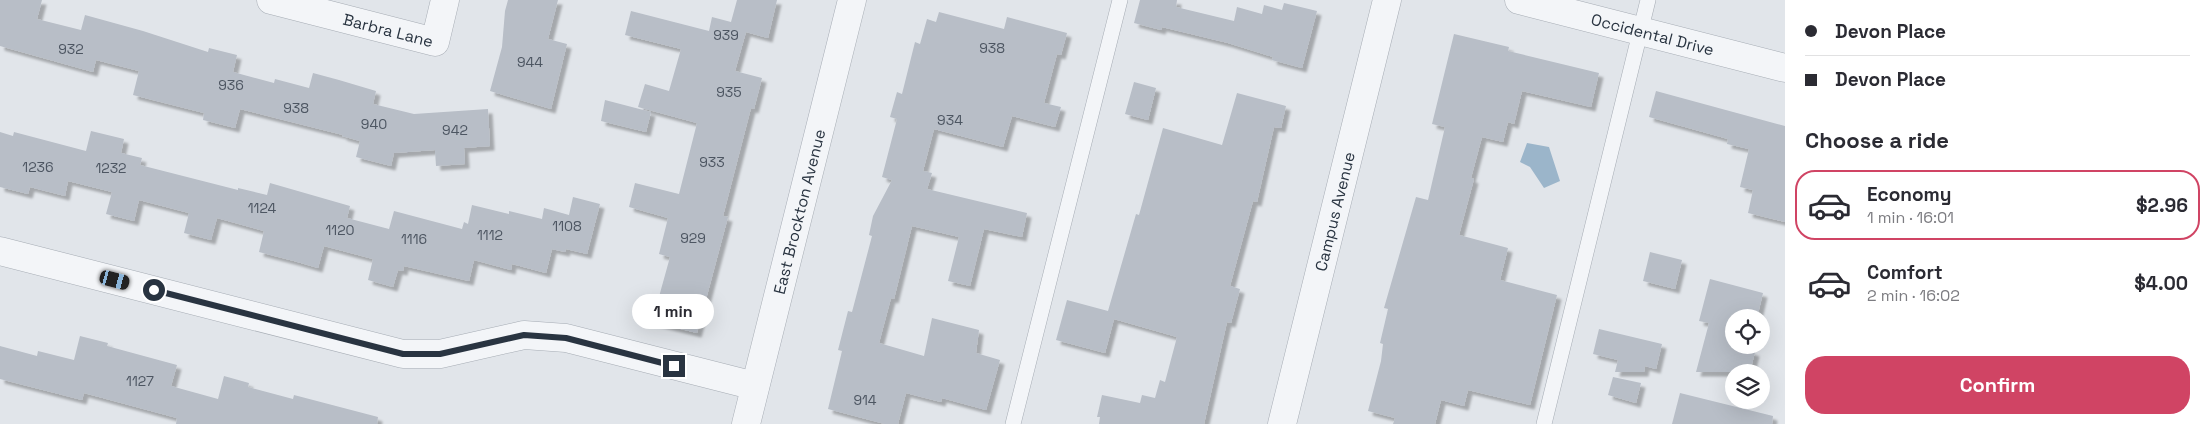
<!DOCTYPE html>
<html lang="en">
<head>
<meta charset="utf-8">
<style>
	body { margin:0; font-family:"Space Grotesk",sans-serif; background:#f7f7f7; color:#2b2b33; height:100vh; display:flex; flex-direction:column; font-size:19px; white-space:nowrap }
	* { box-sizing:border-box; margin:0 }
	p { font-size:16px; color:#7c7c81 }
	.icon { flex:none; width:28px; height:28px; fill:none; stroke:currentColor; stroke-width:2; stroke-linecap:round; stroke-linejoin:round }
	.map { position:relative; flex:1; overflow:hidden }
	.side { display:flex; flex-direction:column; background:#fff; width:425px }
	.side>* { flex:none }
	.banner { display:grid; align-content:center; height:110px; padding:0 20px; background:#fff }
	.controls { position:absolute; left:1725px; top:309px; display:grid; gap:10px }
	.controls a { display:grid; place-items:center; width:45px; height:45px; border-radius:50%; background:#fff; box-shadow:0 5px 20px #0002; font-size:25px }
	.end { position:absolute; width:22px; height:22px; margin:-11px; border:6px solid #293441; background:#fff; box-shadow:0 0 0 2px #fff }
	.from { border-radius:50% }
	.bubble { position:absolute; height:35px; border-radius:18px; background:#fff; box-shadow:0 5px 20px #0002; font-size:16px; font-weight:700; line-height:35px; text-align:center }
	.car { position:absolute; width:15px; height:30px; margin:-15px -8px; border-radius:6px; box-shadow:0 0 4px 1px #0007; background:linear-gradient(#222 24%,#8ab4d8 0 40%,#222 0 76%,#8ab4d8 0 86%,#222 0) }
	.banner b { display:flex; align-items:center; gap:18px; height:48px; font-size:19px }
	.banner b+b { border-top:1px solid #e1e1e2 }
	.banner i { width:12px; height:12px; background:#2b2b33 }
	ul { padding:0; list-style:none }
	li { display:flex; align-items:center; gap:15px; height:70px; margin:0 10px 8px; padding:0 10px; border:2px solid transparent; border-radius:20px }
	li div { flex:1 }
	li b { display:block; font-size:19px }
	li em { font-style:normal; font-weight:700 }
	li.active { border-color:#d04464 }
	li>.icon { width:45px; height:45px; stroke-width:1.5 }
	h2 { padding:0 20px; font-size:22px; line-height:60px }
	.action { display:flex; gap:10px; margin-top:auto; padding:10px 20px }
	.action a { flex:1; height:58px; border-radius:20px; background:#d04464; color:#fff; font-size:20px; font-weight:700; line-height:58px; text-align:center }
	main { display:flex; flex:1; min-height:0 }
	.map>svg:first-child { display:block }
	.water { fill:#9bb5ca }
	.building { fill:#b8bec7; filter:url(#shadow) }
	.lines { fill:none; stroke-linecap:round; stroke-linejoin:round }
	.service-casing { stroke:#a6acb4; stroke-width:16 }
	.minor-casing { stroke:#a6acb4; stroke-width:29 }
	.service { stroke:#f3f5f8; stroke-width:15 }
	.minor { stroke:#f3f5f8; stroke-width:28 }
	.route { stroke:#293441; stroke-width:6 }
	.labels { text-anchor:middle; stroke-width:5; stroke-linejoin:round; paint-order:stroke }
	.number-label { font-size:14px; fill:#4d5662 }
	.street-label { font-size:16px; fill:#293441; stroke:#f0f4f7 }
</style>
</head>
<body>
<main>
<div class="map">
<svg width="1785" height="424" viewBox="0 0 1785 424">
	<defs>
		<filter id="shadow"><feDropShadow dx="4.5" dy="4.5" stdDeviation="1" flood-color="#0004"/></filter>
	</defs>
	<rect width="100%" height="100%" fill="#e1e5ea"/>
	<path class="water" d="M1527,143L1549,147L1560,181L1544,188L1530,167L1520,162Z"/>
	<g class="building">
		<path d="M0,0H42L37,19L81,30L85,15L143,31L208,52L209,48L237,55L233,72L274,83L275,79L309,88L313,73L339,80L376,91L373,104L414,114L488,109L490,146L464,148L465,164L436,166L435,150L394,153L391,166L356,157L360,141L342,136L343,135L240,109L235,128L203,120L204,113L133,95L139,71L96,60L93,72L0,46Z"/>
		<path d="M508,0H558L548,39L567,44L551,109L490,91L502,47L505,11Z"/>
		<path d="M737,0H777L768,38L746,32L735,71L762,78L754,109L751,108L723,216L728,217L697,333L652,322L670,257L659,254L668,218L629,207L635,183L679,194L697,123L638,107L645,84L669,91L681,49L625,35L631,11L709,31L712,17L731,22Z"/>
		<path d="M1140,0H1177L1176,7L1234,21L1237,7L1262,14L1264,5L1282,10L1284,3L1317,11L1302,68L1272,60L1273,57L1228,43L1162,27L1161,30L1134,23Z"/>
		<path d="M939,12L1004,29L1007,17L1067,33L1061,55L1057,54L1044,103L1061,107L1055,127L1012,116L1003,147L934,129L923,171L932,173L927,189L1027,213L1022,237L984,229L970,286L948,281L959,237L912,226L894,299L891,298L879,343L924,356L932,318L979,330L976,353L1000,360L986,410L942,398L941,402L906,393L898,424H885L828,409L842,351L838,350L848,311L852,312L872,236L869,235L873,216L892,180L882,177L897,119L890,117L897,92L902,94L915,42L920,44L927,19L936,22Z"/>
		<path d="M1454,34L1509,47L1508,51L1599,73L1591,107L1522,91L1514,124L1508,122L1503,142L1482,137L1471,178L1474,179L1459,235L1508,248L1500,280L1557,295L1530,405L1468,390L1464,406L1441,400L1435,424H1393L1395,418L1368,411L1381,361L1383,344L1380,343L1388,309L1384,308L1416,197L1428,200L1445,127L1432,124Z"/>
		<path d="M1134,82L1156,88L1148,120L1125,114Z"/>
		<path d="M1656,91L1785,126V222L1748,213L1753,190L1740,187L1749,149L1727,144L1728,139L1649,117Z"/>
		<path d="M1237,93L1286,106L1281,128L1274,127L1257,202L1253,201L1230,286L1240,289L1231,323L1227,322L1204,424H1099L1100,417H1097L1102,395L1140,403L1142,395L1155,398L1160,380L1165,382L1177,337L1114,319L1105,353L1056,340L1067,300L1108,311L1136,214L1139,215L1163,128L1222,145Z"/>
		<path d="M605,100L651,112L646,132L601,121Z"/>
		<path d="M91,131L124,139L121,153L142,158L140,165L238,190V188L267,195L270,183L350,206L347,218L389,229L394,211L462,229L464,222L468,224L472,205L509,214V211L542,219L544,208L569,215L573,197L600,204L587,254L566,249L565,252L552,249L546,273L512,264L511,270L474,260L469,281L404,266L403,271L398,270L393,287L368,280L373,259L324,246L318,268L294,261L259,252L264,231L217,218L211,240L184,233L189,213L139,200L134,221L106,214L112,192L68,181L65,196L30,187L28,194L0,187V132L13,136L14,132L86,151Z"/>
		<path d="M1650,252L1682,260L1675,289L1643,281Z"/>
		<path d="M1710,279L1763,293L1757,318H1734V345H1750L1749,350L1755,352L1750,372H1696L1709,323L1699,321Z"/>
		<path d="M1599,329L1662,344L1656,369L1645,366L1644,372H1615L1618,360L1593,354Z"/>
		<path d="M80,336L108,343L107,346L177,365L171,386L218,399L224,376L249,383L248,387L293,399L294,395L378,417L377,424H176L177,418L84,393L82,400L0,379V346L37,356L38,351L74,360Z"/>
		<path d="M1613,377L1641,383L1636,403L1608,395Z"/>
		<path d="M1680,393L1773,416L1772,424H1672Z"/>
	</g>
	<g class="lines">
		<g class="service-casing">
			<g id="service">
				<path d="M1013,424L1120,0"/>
				<path d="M1544,424L1648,0"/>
			</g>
		</g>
		<g class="minor-casing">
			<g id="minor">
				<path id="s1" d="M271,0L435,42L445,0"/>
				<path id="s2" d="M1519,0L1785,68"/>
				<path d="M0,251L403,354H440L524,335L566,338L755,386"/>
				<path id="s3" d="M746,424L852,0"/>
				<path id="s4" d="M1282,424L1387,0"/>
			</g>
		</g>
		<use href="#service" class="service"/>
		<use href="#minor" class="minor"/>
	</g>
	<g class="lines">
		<path class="route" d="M154,290L403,354H440L524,335L566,338L674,366"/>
	</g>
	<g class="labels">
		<g class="number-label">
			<text x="726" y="40">939</text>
			<text x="992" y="53">938</text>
			<text x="71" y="54">932</text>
			<text x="530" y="67">944</text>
			<text x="231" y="90">936</text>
			<text x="729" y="97">935</text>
			<text x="296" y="113">938</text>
			<text x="950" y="125">934</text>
			<text x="374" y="129">940</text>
			<text x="455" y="135">942</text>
			<text x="712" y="167">933</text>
			<text x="38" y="172">1236</text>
			<text x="111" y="173">1232</text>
			<text x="262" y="213">1124</text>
			<text x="567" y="231">1108</text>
			<text x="340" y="235">1120</text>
			<text x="490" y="240">1112</text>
			<text x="693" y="243">929</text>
			<text x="414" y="244">1116</text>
			<text x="140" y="386">1127</text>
			<text x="865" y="405">914</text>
		</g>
		<g class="street-label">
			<text dy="6" stroke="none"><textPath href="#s1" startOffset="121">Barbra Lane</textPath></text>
			<text dy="6" stroke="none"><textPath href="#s2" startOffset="138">Occidental Drive</textPath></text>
			<text dy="6" stroke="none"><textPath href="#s3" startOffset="219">East Brockton Avenue</textPath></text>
			<text dy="6" stroke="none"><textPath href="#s4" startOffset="219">Campus Avenue</textPath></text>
		</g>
	</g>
</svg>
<div class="controls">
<a><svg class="icon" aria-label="locate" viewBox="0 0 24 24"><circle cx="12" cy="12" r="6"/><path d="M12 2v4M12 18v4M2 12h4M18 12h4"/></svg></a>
<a><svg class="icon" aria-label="layers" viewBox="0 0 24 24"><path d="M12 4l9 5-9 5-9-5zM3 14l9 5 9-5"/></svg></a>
</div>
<i class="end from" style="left:154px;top:290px"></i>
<i class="end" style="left:674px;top:366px"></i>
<div class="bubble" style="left:632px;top:294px;width:82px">1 min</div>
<i class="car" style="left:115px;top:280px;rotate:105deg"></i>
</div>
<section class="side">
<div class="banner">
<b><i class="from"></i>Devon Place</b>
<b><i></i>Devon Place</b>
</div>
<h2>Choose a ride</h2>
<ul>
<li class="active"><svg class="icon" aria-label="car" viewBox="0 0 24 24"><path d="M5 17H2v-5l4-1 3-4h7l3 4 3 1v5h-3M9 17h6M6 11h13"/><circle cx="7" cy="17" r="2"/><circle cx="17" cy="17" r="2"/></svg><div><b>Economy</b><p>1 min · 16:01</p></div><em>$2.96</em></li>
<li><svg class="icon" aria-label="car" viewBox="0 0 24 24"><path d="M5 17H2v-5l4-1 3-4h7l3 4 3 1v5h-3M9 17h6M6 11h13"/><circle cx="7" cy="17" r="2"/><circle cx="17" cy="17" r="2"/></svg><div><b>Comfort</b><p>2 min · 16:02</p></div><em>$4.00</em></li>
</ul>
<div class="action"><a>Confirm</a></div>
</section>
</main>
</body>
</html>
